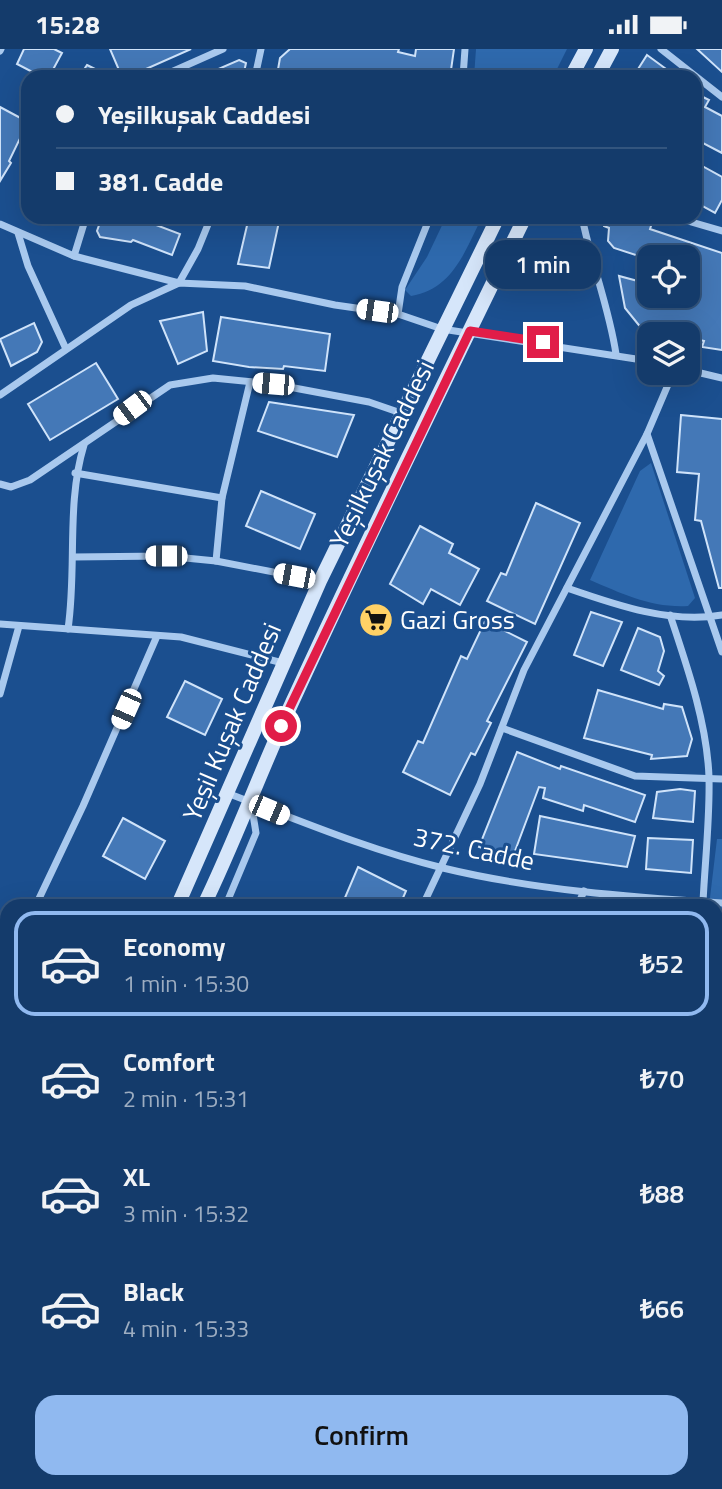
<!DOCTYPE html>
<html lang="en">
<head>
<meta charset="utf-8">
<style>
	body { margin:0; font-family:"Titillium Web",sans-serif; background:#1d4271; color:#f1f3f6; height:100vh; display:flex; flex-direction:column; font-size:26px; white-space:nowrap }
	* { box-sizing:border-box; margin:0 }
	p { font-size:23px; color:#9dadc1 }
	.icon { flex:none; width:38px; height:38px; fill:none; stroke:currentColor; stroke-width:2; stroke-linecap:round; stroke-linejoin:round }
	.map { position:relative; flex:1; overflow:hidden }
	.drawer { position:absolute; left:0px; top:850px; width:723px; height:590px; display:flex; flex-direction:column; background:#143b6b; border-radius:21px 21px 0 0; box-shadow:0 7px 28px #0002,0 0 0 2px #33557e }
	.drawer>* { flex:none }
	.hud { position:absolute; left:21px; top:21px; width:681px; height:154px; border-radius:21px; box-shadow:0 7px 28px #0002,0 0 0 2px #33557e; display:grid; align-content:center; height:154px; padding:0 35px; background:#143b6b }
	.fabs { position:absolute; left:637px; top:196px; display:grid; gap:14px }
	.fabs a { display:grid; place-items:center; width:63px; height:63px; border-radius:14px; background:#143b6b; box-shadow:0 7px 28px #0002,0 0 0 2px #33557e; font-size:35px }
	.end { position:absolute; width:32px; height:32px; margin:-16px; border:9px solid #e11d48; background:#fff; box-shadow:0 0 0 4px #fff }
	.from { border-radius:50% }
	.bubble { position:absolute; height:49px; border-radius:21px; background:#143b6b; box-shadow:0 7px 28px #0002,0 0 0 2px #33557e; font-size:23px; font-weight:600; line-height:49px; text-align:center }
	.car { position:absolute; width:21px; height:42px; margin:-21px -10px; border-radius:9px; box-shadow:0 0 5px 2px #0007; background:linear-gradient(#fff 24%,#345 0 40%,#fff 0 76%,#345 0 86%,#fff 0) }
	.hud b { display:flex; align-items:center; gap:24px; height:66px; font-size:26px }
	.hud b+b { border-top:2px solid #33557e }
	.hud i { width:18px; height:18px; background:#f1f3f6 }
	ul { padding:12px 0 0; list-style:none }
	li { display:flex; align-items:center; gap:21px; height:105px; margin:0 14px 10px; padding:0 21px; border:4px solid transparent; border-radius:21px }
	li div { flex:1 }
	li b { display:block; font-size:26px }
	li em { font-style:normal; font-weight:600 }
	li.active { border-color:#90b9f0 }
	li>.icon { width:63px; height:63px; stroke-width:1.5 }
	.action { display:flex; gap:14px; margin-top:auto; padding:14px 35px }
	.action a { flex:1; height:80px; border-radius:21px; background:#90b9f0; color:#111; font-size:28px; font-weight:600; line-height:80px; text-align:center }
	.status { display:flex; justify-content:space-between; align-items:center; height:49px; padding:0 35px; background:#143b6b; direction:ltr }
	.status svg { height:19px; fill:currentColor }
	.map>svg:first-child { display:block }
	.green { fill:#2e69ad }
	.building { fill:#4478b7; stroke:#cfe3fa; stroke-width:2 }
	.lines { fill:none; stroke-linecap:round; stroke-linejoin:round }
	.minor { stroke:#a9c9ee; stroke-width:7 }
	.tertiary { stroke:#a9c9ee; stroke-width:12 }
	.secondary { stroke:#d6e6fa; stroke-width:14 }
	.route { stroke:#e11d48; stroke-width:9 }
	.labels { text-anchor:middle; stroke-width:6; stroke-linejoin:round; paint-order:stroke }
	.street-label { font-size:26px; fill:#fff; stroke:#1b4f8f }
	.poi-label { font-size:26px; fill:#fff; stroke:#1b4f8f; text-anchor:start }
</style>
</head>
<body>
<div class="status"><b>15:28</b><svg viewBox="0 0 49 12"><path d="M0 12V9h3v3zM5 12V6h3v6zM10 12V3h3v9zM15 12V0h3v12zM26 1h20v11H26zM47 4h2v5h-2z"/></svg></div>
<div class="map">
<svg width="722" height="1440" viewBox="0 0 722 1440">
	<rect width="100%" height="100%" fill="#1b4f8f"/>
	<g class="green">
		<path d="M476,0H567L553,28H474Z"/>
		<path d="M446,168H482C465,202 453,240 411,247L405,241L427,208Z"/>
		<path d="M651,414L695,549L688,557C651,559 623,545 590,531L640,422Z"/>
		<path d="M717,790H722V1440H709L708,1433H716V858L709,857Z"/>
		<rect x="147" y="1433" width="122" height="7"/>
	</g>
	<g class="building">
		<path d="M24,0H54L62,4L49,28H42L17,15Z"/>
		<path d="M110,0H191L128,28H122Z"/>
		<path d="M290,0H399L398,3L415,7L416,0H454L450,28L277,26L280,9Z"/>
		<path d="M697,0H722V23Z"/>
		<path d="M647,6L677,28H633Z"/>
		<path d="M239,11L246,14L243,28H200Z"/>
		<path d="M87,16L111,28H79Z"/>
		<path d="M695,44L709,51L705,58L722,67V104L695,90Z"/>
		<path d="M0,58L28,73L9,112L11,114L0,132Z"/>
		<path d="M695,113L722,128V151L715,164L695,153Z"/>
		<path d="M102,168L143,171L180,185L172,206L133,191L131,193L100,188L97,182Z"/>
		<path d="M249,168H280L269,219L238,215Z"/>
		<path d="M604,168H632L652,174L650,180L722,204V301L702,298L704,292L688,288V285L642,280L625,259L619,227L649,235V247H688V208H642L614,199L608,192L609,179L604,177Z"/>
		<path d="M203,263L207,302L178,315L160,272Z"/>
		<path d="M221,268L330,285L325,322L284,317L283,320L249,318L213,312Z"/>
		<path d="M34,274L42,293L37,303L11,317L0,290Z"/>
		<path d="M96,314L118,350L50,391L28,355Z"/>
		<path d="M269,353L354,366L337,408L258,382Z"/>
		<path d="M681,366L722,370V539H719L701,472L695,471L699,425L677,423Z"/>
		<path d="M261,442L315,465L300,500L246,477Z"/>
		<path d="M536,454L580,474L535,575L487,552L501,524L506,526Z"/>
		<path d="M420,477L453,495L449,504L479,520L460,556L431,540L423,555L390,535Z"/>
		<path d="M591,563L622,573L603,617L574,606Z"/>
		<path d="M485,572L527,593L487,672L491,674L475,706L471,704L450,746L403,723L418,692L423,694L461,607L467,610Z"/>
		<path d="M638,579L660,588L664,602L658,622L664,627L659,636L621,621Z"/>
		<path d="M185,632L222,650L205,686L167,668Z"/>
		<path d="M598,641L663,660L664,655L682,658L692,690L687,707L651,710L652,706L584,689Z"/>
		<path d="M517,703L560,720L561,717L645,746L635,773L584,756L583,762L543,749L545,739L539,738L512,810L479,798Z"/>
		<path d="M680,740L695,742L693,773L653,769L657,743Z"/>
		<path d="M540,767L635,787L627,818L534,805Z"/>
		<path d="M123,769L165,792L145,830L103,807Z"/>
		<path d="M648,789L693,791L691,824L646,820Z"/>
		<path d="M358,818L406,842L399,858H341Z"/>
	</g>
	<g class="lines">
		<g class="minor">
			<path d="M661,0L722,48"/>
			<path d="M0,2L1,0"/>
			<path d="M160,28L223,0"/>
			<path d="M255,28L261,0"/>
			<path d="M463,28L465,0"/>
			<path d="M582,168C591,214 609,258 616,305"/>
			<path d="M674,168L722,182"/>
			<path d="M0,175L74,207L179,234L198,200L211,168"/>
			<path d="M18,184L28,217L66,300"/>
			<path d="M74,207L86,168"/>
			<path d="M398,265L402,238L430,168"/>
			<path d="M688,321L722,329"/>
			<path d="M673,324L647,385L722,603"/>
			<path d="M0,346L131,256L179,234L245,237L335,256L398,265L442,280L649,312"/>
			<path d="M75,424L222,449"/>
			<path d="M0,435L11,438L30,431L170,336L213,329L273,335L369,353L401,364"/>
			<path d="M73,508L165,507L216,512L320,532"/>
			<path d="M216,512L222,449L250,333"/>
			<path d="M567,539C616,556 670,575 722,566"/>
			<path d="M670,566C687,617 707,674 709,728C710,769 705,812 703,853"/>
			<path d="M0,575L181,588L283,614"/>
			<path d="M68,580C77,519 66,455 84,396"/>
			<path d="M0,645L19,577"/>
			<path d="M502,679L635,727L722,730"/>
			<path d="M227,744C298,771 369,801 443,819C534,841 629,848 722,854"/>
			<path d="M35,858L83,757L157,587"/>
			<path d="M225,858L256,784L251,753"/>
			<path d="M422,858L480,735L524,621L647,385"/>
			<path d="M577,858L584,842"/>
			<path d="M0,909H7"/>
			<path d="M716,1019L722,1020"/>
			<path d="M716,1141L722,1139"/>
			<path d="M359,1433V1440"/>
			<path d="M521,1433L522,1440"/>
			<path d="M28,1440L33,1433"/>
		</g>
		<g class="tertiary">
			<path d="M0,1227L7,1228"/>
			<path d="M716,1299L722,1297"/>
		</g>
		<g class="secondary">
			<path d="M571,28L586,0"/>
			<path d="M597,28L612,0"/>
			<path d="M177,858L320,532L498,168"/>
			<path d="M203,858C237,788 263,715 296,645C370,484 448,326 525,168"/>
			<path d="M105,1440V1433"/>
			<path d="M127,1440V1433"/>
		</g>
	</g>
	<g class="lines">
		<path class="route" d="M281,677L470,282L543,293"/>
	</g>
	<defs>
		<g id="supermarket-disc" transform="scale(1.75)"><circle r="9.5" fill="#ffd166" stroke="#1b4f8f"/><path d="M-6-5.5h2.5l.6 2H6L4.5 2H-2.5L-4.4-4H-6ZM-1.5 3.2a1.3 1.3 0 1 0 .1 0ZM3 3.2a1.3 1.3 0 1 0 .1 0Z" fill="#111"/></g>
	</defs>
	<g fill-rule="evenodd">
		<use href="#supermarket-disc" x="376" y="571"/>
	</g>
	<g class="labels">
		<g class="street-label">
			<text transform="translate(382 405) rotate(-64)" y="9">Yeşilkuşak Caddesi</text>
			<text transform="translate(232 673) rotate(-67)" y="9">Yeşil Kuşak Caddesi</text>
			<text transform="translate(474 800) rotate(12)" y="9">372. Cadde</text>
		</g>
		<g class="poi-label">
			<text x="400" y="580">Gazi Gross</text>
		</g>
	</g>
</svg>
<div class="fabs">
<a><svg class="icon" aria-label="locate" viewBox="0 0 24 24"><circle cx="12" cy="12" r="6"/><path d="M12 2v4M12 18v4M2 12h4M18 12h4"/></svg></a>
<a><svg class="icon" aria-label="layers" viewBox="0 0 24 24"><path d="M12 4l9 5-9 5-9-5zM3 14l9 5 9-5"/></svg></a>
</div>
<i class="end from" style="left:281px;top:677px"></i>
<i class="end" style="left:543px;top:293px"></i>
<div class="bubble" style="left:485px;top:191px;width:116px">1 min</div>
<i class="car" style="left:377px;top:262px;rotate:278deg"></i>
<i class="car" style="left:273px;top:335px;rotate:275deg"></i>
<i class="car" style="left:132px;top:359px;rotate:233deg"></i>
<i class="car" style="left:166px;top:507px;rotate:270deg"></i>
<i class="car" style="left:294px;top:527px;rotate:281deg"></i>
<i class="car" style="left:126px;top:660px;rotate:204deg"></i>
<i class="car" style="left:269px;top:761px;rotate:113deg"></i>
<div class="hud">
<b><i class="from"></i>Yeşilkuşak Caddesi</b>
<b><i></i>381. Cadde</b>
</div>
<section class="drawer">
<ul>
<li class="active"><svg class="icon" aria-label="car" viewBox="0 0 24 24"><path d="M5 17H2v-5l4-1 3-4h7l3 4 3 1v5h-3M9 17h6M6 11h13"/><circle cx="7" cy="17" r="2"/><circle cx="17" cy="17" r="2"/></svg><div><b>Economy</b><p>1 min · 15:30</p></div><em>₺52</em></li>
<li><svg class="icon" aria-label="car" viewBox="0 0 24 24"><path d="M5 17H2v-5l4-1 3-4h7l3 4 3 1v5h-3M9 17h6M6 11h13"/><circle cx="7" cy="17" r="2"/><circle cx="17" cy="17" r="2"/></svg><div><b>Comfort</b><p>2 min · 15:31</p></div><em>₺70</em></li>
<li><svg class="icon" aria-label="car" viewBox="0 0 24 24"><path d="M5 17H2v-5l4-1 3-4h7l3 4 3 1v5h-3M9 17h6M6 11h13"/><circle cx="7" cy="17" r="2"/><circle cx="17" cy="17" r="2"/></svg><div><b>XL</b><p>3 min · 15:32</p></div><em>₺88</em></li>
<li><svg class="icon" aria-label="car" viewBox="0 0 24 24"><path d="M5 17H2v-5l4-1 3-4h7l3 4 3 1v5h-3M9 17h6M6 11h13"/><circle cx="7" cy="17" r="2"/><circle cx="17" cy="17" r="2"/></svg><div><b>Black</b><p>4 min · 15:33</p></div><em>₺66</em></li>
</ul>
<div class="action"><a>Confirm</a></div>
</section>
</div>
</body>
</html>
